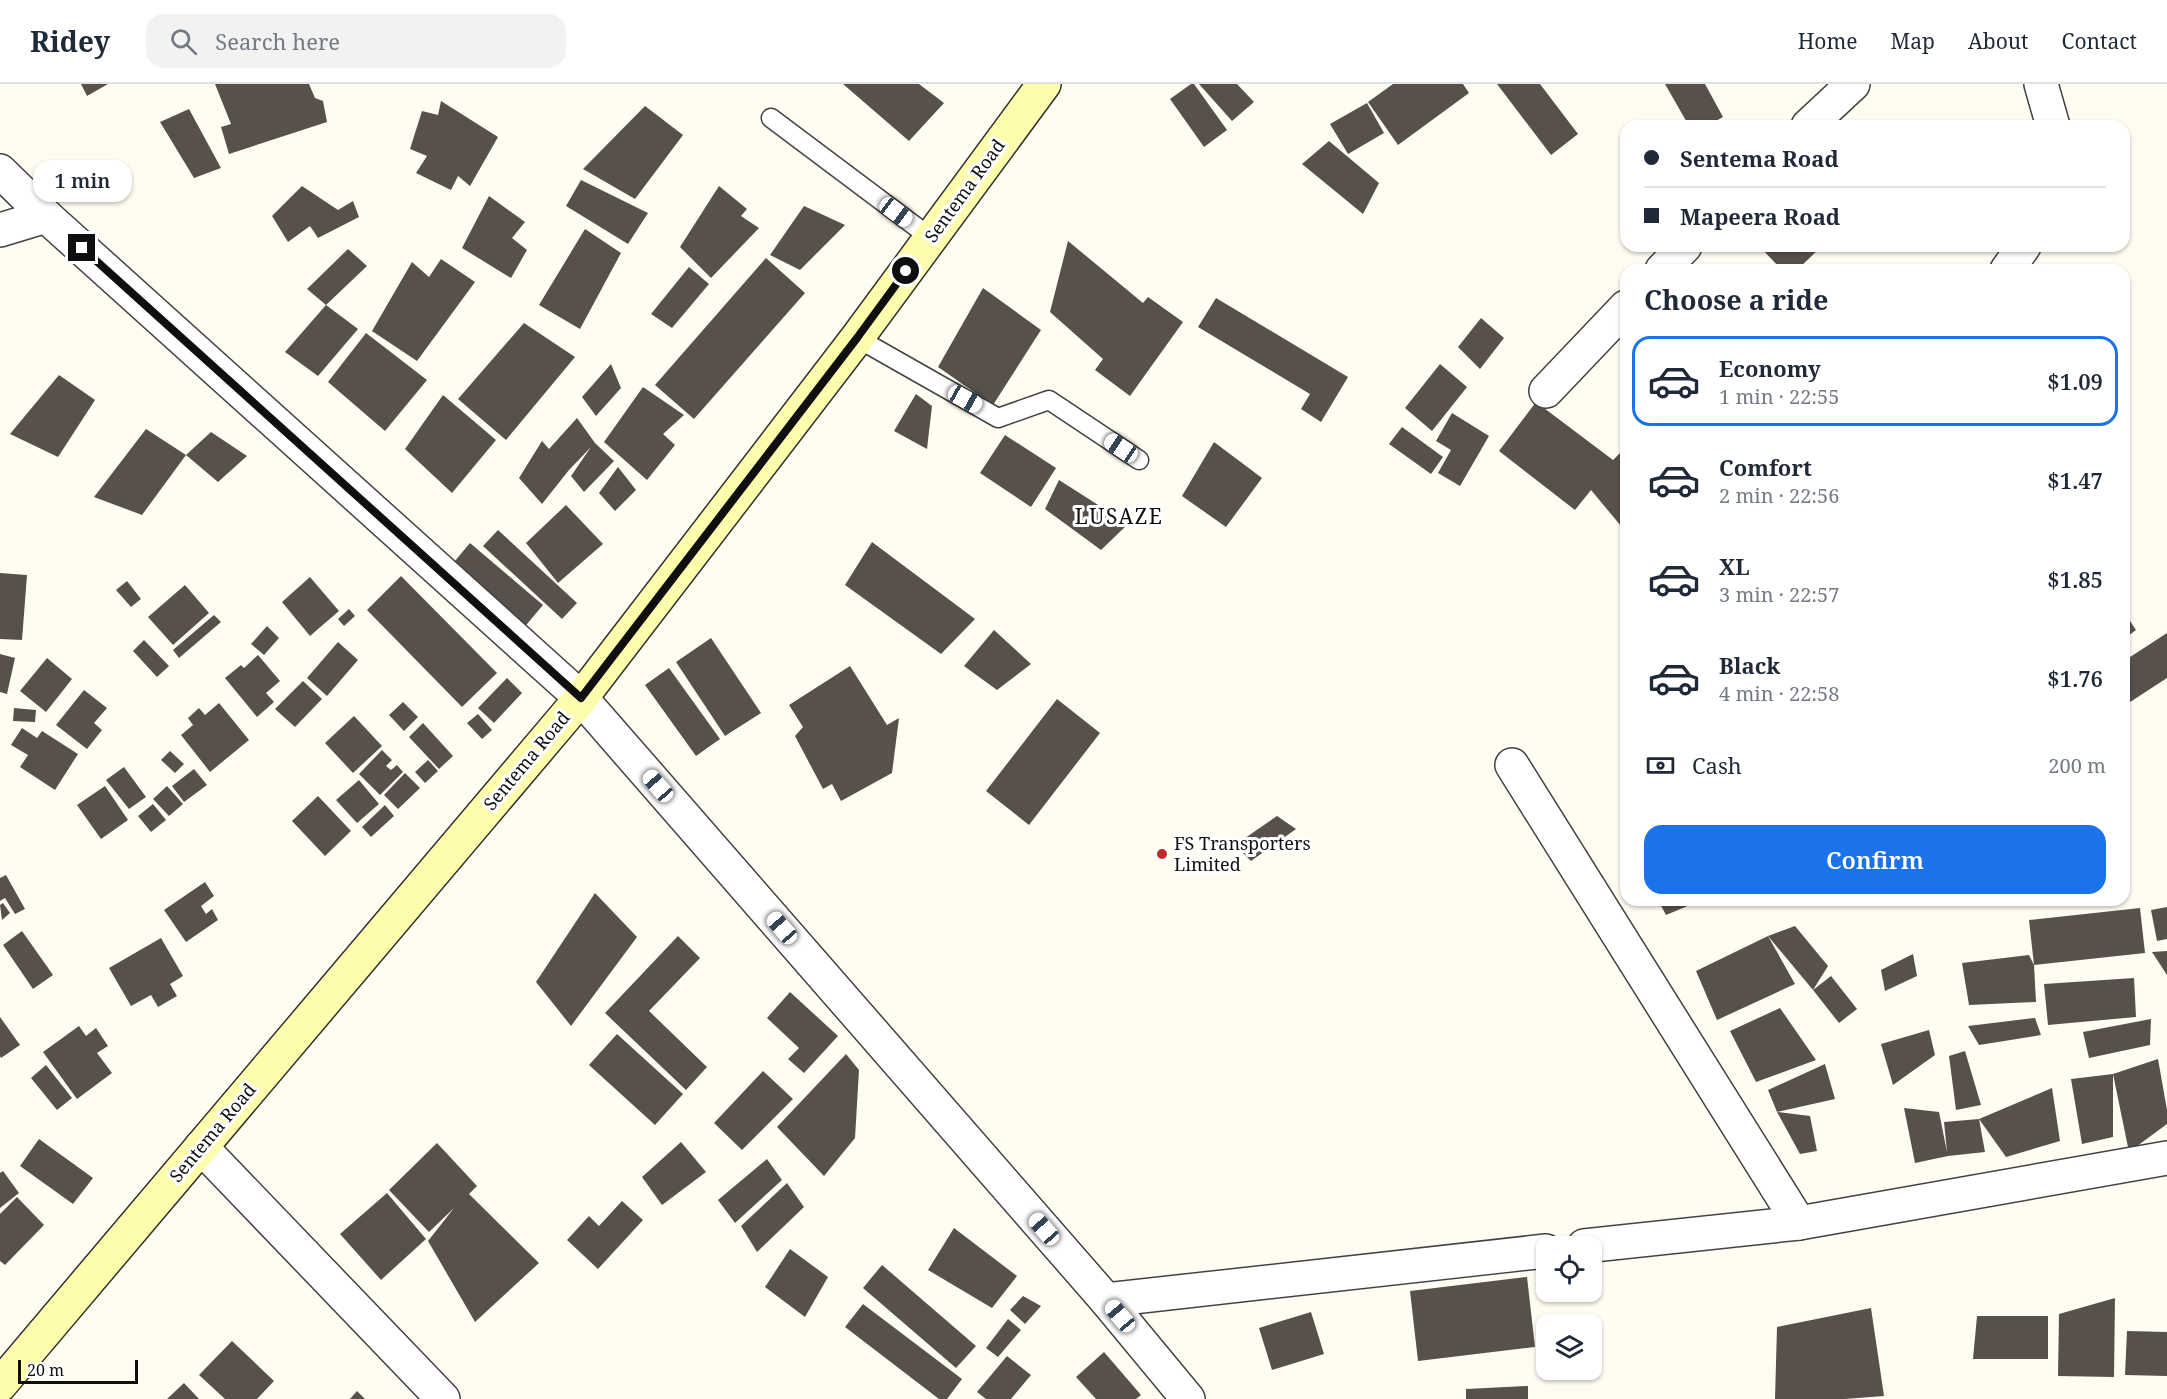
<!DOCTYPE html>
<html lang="en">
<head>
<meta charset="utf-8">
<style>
	body { margin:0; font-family:"Noto Serif",serif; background:#f2f2f3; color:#1f2937; height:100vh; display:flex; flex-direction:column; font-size:22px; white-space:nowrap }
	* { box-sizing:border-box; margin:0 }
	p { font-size:20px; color:#747a83 }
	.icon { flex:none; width:33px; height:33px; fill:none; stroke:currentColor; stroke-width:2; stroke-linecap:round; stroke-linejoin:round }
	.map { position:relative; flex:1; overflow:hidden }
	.sheet { position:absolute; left:1620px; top:180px; width:510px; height:642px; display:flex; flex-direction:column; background:#fff; border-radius:18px; box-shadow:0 2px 4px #0004 }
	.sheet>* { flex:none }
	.guide { position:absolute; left:1620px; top:36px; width:510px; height:132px; border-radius:18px; box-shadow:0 2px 4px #0004; display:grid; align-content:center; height:132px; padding:0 24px; background:#fff }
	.tools { position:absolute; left:1536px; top:1152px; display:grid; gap:12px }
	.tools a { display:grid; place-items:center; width:66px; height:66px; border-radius:12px; background:#fff; box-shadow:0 2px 4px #0004; font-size:30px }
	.scale { position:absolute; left:18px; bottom:15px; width:120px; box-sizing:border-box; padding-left:6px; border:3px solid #0f0f0f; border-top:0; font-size:16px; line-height:21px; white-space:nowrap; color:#0f0f0f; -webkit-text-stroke:4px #fff; paint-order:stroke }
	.end { position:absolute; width:27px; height:27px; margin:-14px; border:8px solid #0f0f0f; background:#fff; box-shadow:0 0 0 3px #fff }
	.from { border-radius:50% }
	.bubble { position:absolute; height:42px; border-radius:18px; background:#fff; box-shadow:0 2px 4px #0004; font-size:20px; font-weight:600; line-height:42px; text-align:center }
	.car { position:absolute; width:18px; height:36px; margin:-18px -9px; border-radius:8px; box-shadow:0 0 4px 2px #0007; background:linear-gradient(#fff 24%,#345 0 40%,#fff 0 76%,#345 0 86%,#fff 0) }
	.guide b { display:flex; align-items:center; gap:21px; height:57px; font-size:22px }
	.guide b+b { border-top:2px solid #e0e1e3 }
	.guide i { width:15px; height:15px; background:#1f2937 }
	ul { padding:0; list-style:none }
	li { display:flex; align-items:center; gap:18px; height:90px; margin:0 12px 9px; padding:0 12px; border:3px solid transparent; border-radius:18px }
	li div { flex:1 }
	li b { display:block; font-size:22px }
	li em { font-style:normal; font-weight:600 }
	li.on { border-color:#1a73e8 }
	li>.icon { width:54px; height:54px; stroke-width:1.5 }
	h2 { padding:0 24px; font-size:27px; line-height:72px }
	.pay { display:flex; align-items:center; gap:15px; height:66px; padding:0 24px; font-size:22px }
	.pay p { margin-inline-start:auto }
	.button { display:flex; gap:12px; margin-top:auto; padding:12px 24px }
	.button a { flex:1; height:69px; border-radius:18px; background:#1a73e8; color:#fff; font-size:24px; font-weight:600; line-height:69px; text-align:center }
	header { display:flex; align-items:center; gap:36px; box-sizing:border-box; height:84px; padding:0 30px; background:#fff; border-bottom:2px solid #e0e1e3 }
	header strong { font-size:28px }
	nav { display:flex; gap:33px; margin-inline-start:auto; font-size:21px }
	.search { width:420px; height:54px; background:#f2f2f3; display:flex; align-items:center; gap:15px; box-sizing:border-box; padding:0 21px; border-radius:18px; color:#747a83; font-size:22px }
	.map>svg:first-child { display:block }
	.building { fill:#58514b }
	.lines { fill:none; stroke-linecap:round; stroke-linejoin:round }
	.service-casing { stroke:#424242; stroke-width:21 }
	.minor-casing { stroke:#424242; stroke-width:36 }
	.tertiary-casing { stroke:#424242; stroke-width:36 }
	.secondary-casing { stroke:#313131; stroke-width:36 }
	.service { stroke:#fff; stroke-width:18 }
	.minor { stroke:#fff; stroke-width:33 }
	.tertiary { stroke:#fff; stroke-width:33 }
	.secondary { stroke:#fefcad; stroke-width:33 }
	.route { stroke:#0f0f0f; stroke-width:8 }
	.poi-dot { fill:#bf2c27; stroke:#fff; stroke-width:2 }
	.labels { text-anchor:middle; stroke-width:6; stroke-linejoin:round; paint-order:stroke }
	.street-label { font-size:18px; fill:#0f0f0f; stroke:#fff }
	.poi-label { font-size:18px; fill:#0f0f0f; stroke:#fff; text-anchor:start }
	.quarter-label { font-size:21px; letter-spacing:1.5px; fill:#0f0f0f; stroke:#fff }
</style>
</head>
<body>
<header>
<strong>Ridey</strong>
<div class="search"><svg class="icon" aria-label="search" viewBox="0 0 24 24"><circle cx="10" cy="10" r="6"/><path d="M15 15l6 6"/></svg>Search here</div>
<nav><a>Home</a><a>Map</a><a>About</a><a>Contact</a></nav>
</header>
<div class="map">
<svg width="2167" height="1315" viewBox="0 0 2167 1315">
	<rect width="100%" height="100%" fill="#fffdf1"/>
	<g class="building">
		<path d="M81,0H108L87,12Z"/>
		<path d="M215,0H309L315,14L323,17L327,38L229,70L221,43L231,40Z"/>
		<path d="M843,0H919L944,19L909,57Z"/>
		<path d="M1191,0H1194L1227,46L1204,63L1170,15Z"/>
		<path d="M1199,0H1237L1254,18L1232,37Z"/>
		<path d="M1393,0H1463L1469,9L1398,61L1368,18Z"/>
		<path d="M1497,0H1540L1578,50L1551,71Z"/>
		<path d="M1665,0H1705L1723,33L1707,42H1689Z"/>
		<path d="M441,17L498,53L470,102L458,92L451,106L416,89L427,72L410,65L422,27L438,31Z"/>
		<path d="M1367,19L1384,49L1348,70L1330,40Z"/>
		<path d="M645,22L683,51L635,115L583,85Z"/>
		<path d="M189,25L221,84L194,94L160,38Z"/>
		<path d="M1329,57L1379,99L1363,130L1302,80Z"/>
		<path d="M581,96L648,129L628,160L566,122Z"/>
		<path d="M302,102L338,126L353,117L359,133L318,154L310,142L288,158L272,132Z"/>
		<path d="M719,102L747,125L741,132L759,144L711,194L680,163Z"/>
		<path d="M489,112L525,138L512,154L527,166L511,194L462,164Z"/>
		<path d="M804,122L845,141L800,186L770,171Z"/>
		<path d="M585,145L621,169L580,245L539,221Z"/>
		<path d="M1068,157L1143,219L1148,213L1183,238L1130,312L1095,286L1103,275L1050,228Z"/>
		<path d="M1759,162H1822L1797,186H1782Z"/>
		<path d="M348,165L367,182L326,221L307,205Z"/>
		<path d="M766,174L805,209L694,335L655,301Z"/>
		<path d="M441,175L475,198L417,277L372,247L412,178L429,193Z"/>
		<path d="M689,183L709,200L672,244L651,230Z"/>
		<path d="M983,204L1041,246L993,321L938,283Z"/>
		<path d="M1216,214L1348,293L1321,338L1301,325L1310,310L1198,243Z"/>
		<path d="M326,221L358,245L318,292L285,268Z"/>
		<path d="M1481,234L1504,254L1480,285L1458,263Z"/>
		<path d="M524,239L575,273L506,356L458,315Z"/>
		<path d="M366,249L427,296L385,347L328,298Z"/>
		<path d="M611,280L621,304L596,332L582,313Z"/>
		<path d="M1440,280L1467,303L1432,347L1405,324Z"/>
		<path d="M59,291L95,316L58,373L10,350Z"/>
		<path d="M643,303L684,331L663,350L675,361L647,396L604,358Z"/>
		<path d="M916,310L932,322L927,365L894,347Z"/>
		<path d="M443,311L496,356L452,409L405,365Z"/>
		<path d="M1536,318L1613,376L1626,363V448L1591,406L1575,426L1499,367Z"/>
		<path d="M1452,329L1489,352L1460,402L1438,389L1451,366L1436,357Z"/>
		<path d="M577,334L595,359L614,377L584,408L571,392L591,363L569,386L542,420L519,394L542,357L549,365Z"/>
		<path d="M1402,343L1443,373L1431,390L1389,360Z"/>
		<path d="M146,345L186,371L142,431L94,413Z"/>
		<path d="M211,348L247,372L218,398L186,371Z"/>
		<path d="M1005,351L1056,384L1031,423L980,389Z"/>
		<path d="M1214,358L1262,394L1226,443L1182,412Z"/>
		<path d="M618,383L636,406L615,427L599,409Z"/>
		<path d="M1059,396L1128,440L1101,466L1045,425Z"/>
		<path d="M566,421L603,460L558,499L526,459Z"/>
		<path d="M498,446L577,519L562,535L483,462Z"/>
		<path d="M872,458L975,535L941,570L845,501Z"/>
		<path d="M470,459L543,521L522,546L449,484Z"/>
		<path d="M0,489L27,491L22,556L0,555Z"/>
		<path d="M401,492L497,589L462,623L367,526Z"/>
		<path d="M310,493L339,527L310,552L282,518Z"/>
		<path d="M127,497L141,515L131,523L116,506Z"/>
		<path d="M185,501L209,529L173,561L148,533Z"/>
		<path d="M349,525L355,532L344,542L338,535Z"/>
		<path d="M2124,528L2136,546L2124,555Z"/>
		<path d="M214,531L221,538L179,574L173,566Z"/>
		<path d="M267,542L279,554L264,571L251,560Z"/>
		<path d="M994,546L1031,580L997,606L964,582Z"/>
		<path d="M2167,549V594L2124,622V577Z"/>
		<path d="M711,554L761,629L725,652L676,578Z"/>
		<path d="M144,556L169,582L157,593L133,567Z"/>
		<path d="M338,558L358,576L327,612L307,594Z"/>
		<path d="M0,570L15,574L7,610L0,608Z"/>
		<path d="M258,571L280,597L266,609L274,618L257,633L225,594L241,581L244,584Z"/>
		<path d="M47,574L72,595L46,628L20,607Z"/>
		<path d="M850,582L887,641L899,634L892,689L841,717L832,700L823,705L795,652L803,643L789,621Z"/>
		<path d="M669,584L720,655L696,672L645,601Z"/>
		<path d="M507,594L522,609L494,639L478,624Z"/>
		<path d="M303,597L322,615L295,643L275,625Z"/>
		<path d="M84,606L107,624L94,639L102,646L87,665L56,641Z"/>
		<path d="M1057,615L1100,649L1029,741L986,707Z"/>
		<path d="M403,618L418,633L404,647L389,631Z"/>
		<path d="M219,619L249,656L210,688L181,651L193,641L188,634L199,624L205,631Z"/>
		<path d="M14,624L36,626L35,638L13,637Z"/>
		<path d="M478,630L492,646L482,655L467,639Z"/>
		<path d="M354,632L382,662L353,689L325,659Z"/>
		<path d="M423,639L453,672L439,685L409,653Z"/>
		<path d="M22,644L37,654L42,647L78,670L55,706L20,683L28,671L11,661Z"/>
		<path d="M382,666L392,676L386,682L391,686L397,681L403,688L380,711L359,690Z"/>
		<path d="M170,667L184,680L175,689L161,676Z"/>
		<path d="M428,676L438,687L425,699L415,688Z"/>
		<path d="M124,683L146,713L129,725L106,696Z"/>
		<path d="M194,685L207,701L184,718L172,702Z"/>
		<path d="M405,689L420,704L398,725L384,711Z"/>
		<path d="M359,696L379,720L357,739L336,716Z"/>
		<path d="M105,702L128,736L101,755L77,721Z"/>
		<path d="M167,702L183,720L169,732L153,715Z"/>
		<path d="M318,712L351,747L325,772L292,737Z"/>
		<path d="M153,720L166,736L151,748L138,732Z"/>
		<path d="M385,721L394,732L371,753L362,743Z"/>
		<path d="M1277,732L1296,745L1251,777L1235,761Z"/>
		<path d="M6,791L25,825L15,830L5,814L0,817V794Z"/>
		<path d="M205,798L214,812L201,822L206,830L212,825L218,836L186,858L164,826Z"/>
		<path d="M595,809L637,853L571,942L536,898Z"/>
		<path d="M1658,816H1702L1666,831Z"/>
		<path d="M3,819L10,829L2,836L0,821Z"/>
		<path d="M2167,823V855L2157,857L2151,826Z"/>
		<path d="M2140,824L2145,869L2034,881L2029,836Z"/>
		<path d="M1795,842L1828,882L1813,906L1768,852Z"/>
		<path d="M22,847L53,891L33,905L3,861Z"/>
		<path d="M678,852L700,874L649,927L707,983L686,1006L605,929Z"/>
		<path d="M1768,852L1795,900L1717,936L1696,887Z"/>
		<path d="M161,854L183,892L170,900L177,912L158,923L151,911L131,922L109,884Z"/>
		<path d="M2167,867V891L2152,868Z"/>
		<path d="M1913,870L1917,892L1885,907L1881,886Z"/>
		<path d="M2029,871L2034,881L2036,918L1969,921L1962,879Z"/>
		<path d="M1831,892L1857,925L1839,939L1813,906Z"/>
		<path d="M2134,894L2136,933L2048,941L2044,900Z"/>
		<path d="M790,908L838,952L804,989L788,975L799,964L767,934Z"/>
		<path d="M1780,924L1816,976L1756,998L1730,947Z"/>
		<path d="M0,933L20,961L1,974L0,972Z"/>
		<path d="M2035,934L2041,951L1979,961L1968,942Z"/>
		<path d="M2151,935L2150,961L2089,974L2083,948Z"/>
		<path d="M79,942L86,952L96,944L108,962L97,969L112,989L77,1015L43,968Z"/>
		<path d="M1929,946L1935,971L1893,1001L1881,960Z"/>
		<path d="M617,950L683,1010L655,1041L589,981Z"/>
		<path d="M1965,967L1981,1021L1956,1026L1949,972Z"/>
		<path d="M846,970L859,986L855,1054L824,1092L777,1043Z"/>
		<path d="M2158,975L2167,1026V1040L2129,1068L2113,990Z"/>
		<path d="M1825,980L1835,1015L1777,1028L1810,1032L1817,1067L1800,1070L1777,1028L1768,1006Z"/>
		<path d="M46,981L72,1014L57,1026L31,994Z"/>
		<path d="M763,987L793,1015L742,1066L714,1039Z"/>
		<path d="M2113,990V1053L2082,1060L2071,995Z"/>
		<path d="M2052,1004L2060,1057L2006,1073L1979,1035Z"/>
		<path d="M1904,1024L1939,1028L1947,1068L1944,1038L1979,1035L1985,1068L1948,1072L1915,1079Z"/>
		<path d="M39,1055L93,1094L73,1120L20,1082Z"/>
		<path d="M681,1058L706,1088L662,1121L642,1093Z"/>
		<path d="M437,1059L477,1102L469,1110L539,1179L475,1238L428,1157L454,1124L429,1148L389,1106Z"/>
		<path d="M767,1075L782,1096L735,1139L718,1116Z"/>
		<path d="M3,1087L19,1109L0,1124V1089Z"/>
		<path d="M787,1099L804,1123L757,1168L741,1142Z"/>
		<path d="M387,1109L426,1155L381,1196L340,1150Z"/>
		<path d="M17,1113L44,1141L5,1181L0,1177V1130Z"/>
		<path d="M622,1117L643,1136L598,1185L567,1156L589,1132L599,1142Z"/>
		<path d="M954,1144L1017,1192L992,1224L928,1186Z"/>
		<path d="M790,1165L828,1193L805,1233L765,1203Z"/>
		<path d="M882,1181L976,1262L956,1284L863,1204Z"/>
		<path d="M1527,1193L1535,1263L1418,1277L1410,1207Z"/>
		<path d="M1023,1212L1041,1222L1025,1240L1010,1226Z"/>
		<path d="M2115,1214L2114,1293L2058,1292L2059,1230Z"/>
		<path d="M863,1220L962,1295L947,1315H939L845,1243Z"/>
		<path d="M1871,1224L1884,1312L1845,1315H1775L1777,1243Z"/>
		<path d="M1311,1228L1324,1270L1272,1286L1259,1244Z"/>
		<path d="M1977,1232H2048V1275H1973Z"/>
		<path d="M1008,1235L1021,1246L998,1273L986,1264Z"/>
		<path d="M2127,1247L2167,1248V1292L2125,1291Z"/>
		<path d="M232,1257L274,1297L257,1315H225L199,1291Z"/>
		<path d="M1104,1268L1141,1311L1136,1315H1096L1076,1293Z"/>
		<path d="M1007,1272L1031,1291L1011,1315H986L977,1308Z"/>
		<path d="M184,1299L199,1315H167Z"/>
		<path d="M1528,1302V1315H1466V1305Z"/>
		<path d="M357,1307L365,1315H350Z"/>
	</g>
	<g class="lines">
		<g class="service-casing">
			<g id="service">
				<path d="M771,34L931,154"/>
				<path d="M857,254L998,334L1049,316L1139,376"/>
			</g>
		</g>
		<g class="minor-casing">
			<g id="minor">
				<path d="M2041,0L2053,42"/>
				<path d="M1808,42L1853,0"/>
				<path d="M0,87L46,132L581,614"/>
				<path d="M0,146L46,132"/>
				<path d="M1662,186L1685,162"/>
				<path d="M2007,186L2024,162"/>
				<path d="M1546,307L1626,223"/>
				<path d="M1512,681L1799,1139"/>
				<path d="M201,1063L443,1315"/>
				<path d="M1584,1162L1799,1139L2167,1074"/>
				<path d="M1106,1216L1546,1167"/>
			</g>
		</g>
		<g class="tertiary-casing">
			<path id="tertiary" d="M581,614L1106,1216L1188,1315"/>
		</g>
		<g class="secondary-casing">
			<path id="secondary" d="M0,1301L581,614L857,254L1044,0"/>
		</g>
		<use href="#service" class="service"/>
		<use href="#minor" class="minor"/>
		<use href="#tertiary" class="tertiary"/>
		<use href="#secondary" class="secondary"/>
	</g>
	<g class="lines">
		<path class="route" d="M82,164L581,614L857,254L906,187"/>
	</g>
	<circle class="poi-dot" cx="1162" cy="770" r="6"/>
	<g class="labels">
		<g class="street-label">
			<text transform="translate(965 107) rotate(-54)" y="6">Sentema Road</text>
			<text transform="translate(527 677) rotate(-50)" y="6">Sentema Road</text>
			<text transform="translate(213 1049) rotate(-50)" y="6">Sentema Road</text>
		</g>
		<g class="poi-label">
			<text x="1174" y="766">FS Transporters<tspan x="1174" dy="21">Limited</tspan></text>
		</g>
		<g class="quarter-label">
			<text x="1119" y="440">LUSAZE</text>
		</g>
	</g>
</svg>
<div class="tools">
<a><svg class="icon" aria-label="locate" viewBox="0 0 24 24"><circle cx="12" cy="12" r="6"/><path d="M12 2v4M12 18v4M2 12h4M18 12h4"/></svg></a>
<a><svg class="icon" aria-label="layers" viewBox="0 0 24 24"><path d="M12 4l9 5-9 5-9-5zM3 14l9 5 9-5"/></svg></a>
</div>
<div class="scale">20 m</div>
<i class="end from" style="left:906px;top:187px"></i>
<i class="end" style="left:82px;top:164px"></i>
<div class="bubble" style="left:33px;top:76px;width:99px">1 min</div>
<i class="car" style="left:896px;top:128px;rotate:127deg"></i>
<i class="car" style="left:965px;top:315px;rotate:119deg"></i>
<i class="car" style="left:1121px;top:364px;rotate:304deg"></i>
<i class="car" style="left:658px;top:702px;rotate:319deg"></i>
<i class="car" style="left:782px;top:844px;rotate:319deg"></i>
<i class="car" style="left:1044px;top:1145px;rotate:319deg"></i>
<i class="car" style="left:1120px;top:1232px;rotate:320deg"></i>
<div class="guide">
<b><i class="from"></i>Sentema Road</b>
<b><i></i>Mapeera Road</b>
</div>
<section class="sheet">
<h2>Choose a ride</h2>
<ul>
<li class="on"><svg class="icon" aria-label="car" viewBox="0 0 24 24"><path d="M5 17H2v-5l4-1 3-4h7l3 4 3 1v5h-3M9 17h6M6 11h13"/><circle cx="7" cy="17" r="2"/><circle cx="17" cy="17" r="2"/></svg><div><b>Economy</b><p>1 min · 22:55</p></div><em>$1.09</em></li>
<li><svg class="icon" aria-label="car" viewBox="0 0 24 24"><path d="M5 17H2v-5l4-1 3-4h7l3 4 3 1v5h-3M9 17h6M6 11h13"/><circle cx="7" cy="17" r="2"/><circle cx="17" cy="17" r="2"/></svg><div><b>Comfort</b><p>2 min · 22:56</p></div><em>$1.47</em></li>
<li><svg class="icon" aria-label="car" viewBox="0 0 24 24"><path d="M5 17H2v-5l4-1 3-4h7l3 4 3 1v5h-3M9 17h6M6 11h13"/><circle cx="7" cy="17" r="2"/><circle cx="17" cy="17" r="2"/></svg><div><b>XL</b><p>3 min · 22:57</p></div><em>$1.85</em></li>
<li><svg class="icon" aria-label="car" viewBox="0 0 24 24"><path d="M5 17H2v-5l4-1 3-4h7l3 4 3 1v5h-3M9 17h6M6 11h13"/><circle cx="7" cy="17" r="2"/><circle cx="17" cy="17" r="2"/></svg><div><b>Black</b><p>4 min · 22:58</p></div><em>$1.76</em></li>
</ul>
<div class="pay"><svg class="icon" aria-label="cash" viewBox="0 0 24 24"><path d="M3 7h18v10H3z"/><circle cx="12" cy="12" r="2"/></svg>Cash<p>200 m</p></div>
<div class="button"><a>Confirm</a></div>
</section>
</div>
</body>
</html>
